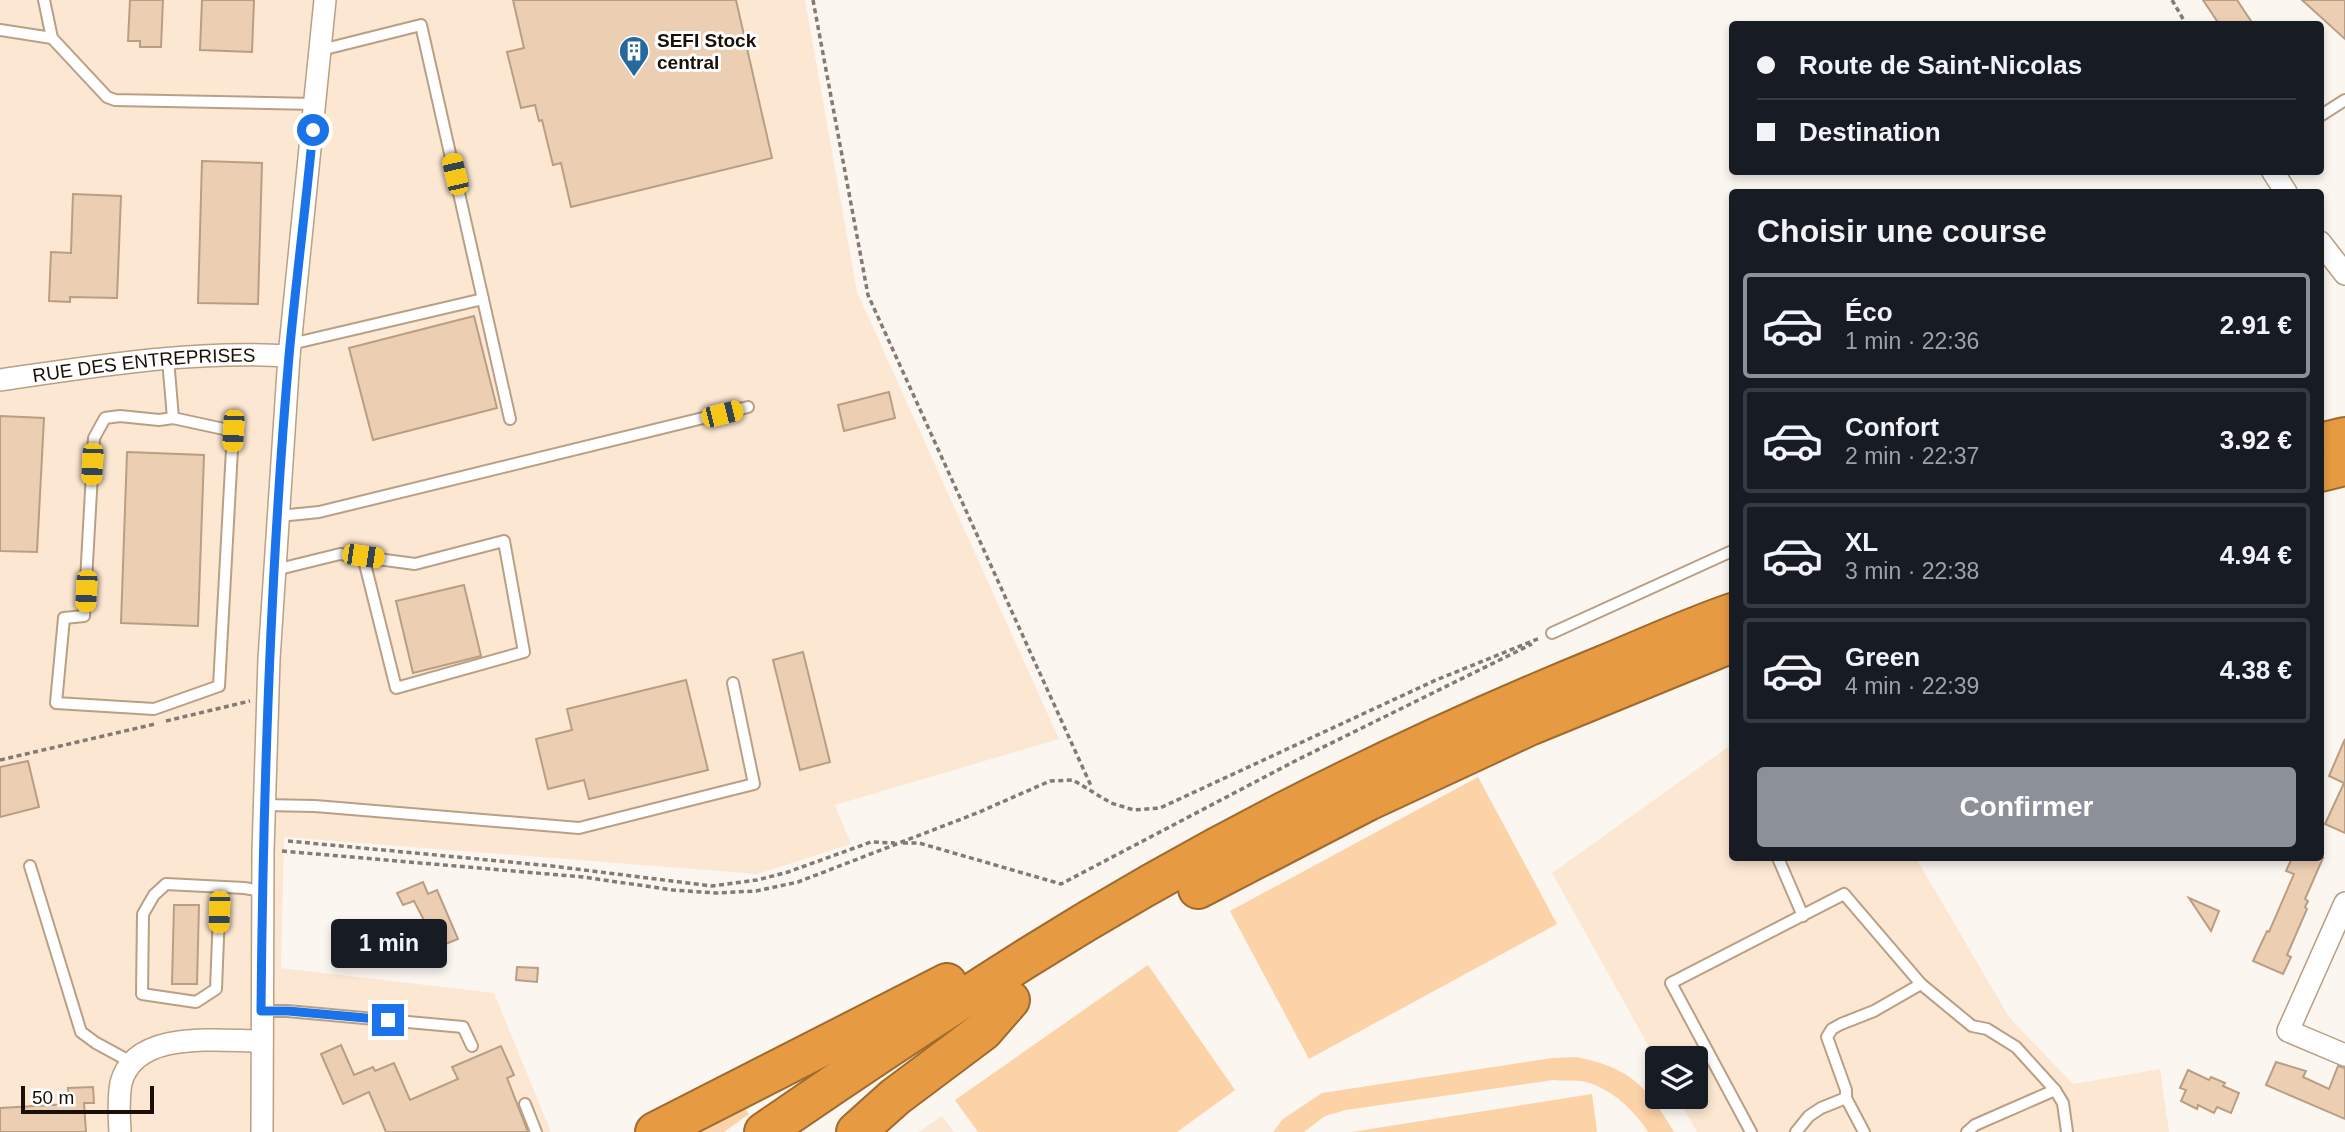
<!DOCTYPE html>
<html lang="fr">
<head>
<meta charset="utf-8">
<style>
	body { margin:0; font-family:Arial,sans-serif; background:#20242c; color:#f1f3f6; height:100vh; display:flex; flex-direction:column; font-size:26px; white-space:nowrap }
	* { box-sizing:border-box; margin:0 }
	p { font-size:23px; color:#9ea1a6 }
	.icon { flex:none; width:38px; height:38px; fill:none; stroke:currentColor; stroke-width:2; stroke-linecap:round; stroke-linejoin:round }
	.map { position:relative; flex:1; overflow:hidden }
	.panel { position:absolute; left:1729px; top:189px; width:595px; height:672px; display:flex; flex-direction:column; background:#171b24; border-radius:7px; box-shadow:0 4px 10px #0003 }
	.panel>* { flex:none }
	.hud { position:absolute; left:1729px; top:21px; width:595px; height:154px; border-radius:7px; box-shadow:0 4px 10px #0003; display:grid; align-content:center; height:154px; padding:0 28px; background:#171b24 }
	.buttons { position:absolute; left:1645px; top:1046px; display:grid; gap:14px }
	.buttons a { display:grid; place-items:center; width:63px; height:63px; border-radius:7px; background:#171b24; box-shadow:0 4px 10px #0003; font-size:35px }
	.scale { position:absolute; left:21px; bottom:18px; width:133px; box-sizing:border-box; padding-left:7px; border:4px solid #1a1006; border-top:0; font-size:19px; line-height:24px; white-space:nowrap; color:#1a1006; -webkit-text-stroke:5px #fff; paint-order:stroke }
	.end { position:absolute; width:32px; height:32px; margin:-16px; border:9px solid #1a73e8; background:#fff; box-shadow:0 0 0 4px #fff }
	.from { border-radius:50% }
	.bubble { position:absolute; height:49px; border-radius:7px; background:#171b24; box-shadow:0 4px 10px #0003; font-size:23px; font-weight:700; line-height:49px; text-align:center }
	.car { position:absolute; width:21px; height:42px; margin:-21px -10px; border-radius:9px; box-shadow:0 0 5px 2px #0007; background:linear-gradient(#f5c518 24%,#345 0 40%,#f5c518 0 76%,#345 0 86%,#f5c518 0) }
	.hud b { display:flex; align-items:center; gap:24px; height:66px; font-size:26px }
	.hud b+b { border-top:2px solid #363941 }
	.hud i { width:18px; height:18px; background:#f1f3f6 }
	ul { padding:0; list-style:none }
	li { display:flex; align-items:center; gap:21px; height:105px; margin:0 14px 10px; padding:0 14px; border:4px solid #363941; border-radius:7px }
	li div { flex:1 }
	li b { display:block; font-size:26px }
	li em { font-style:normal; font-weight:700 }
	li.on { border-color:#8c9099 }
	li>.icon { width:63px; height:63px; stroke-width:1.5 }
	h2 { padding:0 28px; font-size:32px; line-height:84px }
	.action { display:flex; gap:14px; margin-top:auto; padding:14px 28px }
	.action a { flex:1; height:80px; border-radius:7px; background:#8c9099; color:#fff; font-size:28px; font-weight:700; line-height:80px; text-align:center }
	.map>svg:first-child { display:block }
	.built { fill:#fce7d2 }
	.green { fill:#fcd2a7 }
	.building { fill:#eccfb3; stroke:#b99e83; stroke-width:2 }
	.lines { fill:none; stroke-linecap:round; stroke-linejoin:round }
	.lane-casing { stroke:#ba9f84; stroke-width:14 }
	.street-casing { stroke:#ba9f84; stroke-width:24 }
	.highway-casing { stroke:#9f6a2d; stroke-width:42 }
	.path { stroke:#837b73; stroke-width:3.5; stroke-dasharray:5 3.5; stroke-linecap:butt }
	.lane { stroke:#fff; stroke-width:10 }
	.street { stroke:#fff; stroke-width:21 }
	.highway { stroke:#e69a42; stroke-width:38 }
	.route { stroke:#1a73e8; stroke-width:9 }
	.labels { text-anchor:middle; stroke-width:6; stroke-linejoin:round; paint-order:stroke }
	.poi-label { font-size:19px; font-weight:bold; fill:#1a1006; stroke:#fff; text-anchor:start }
	.street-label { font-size:19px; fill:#1a1006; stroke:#fff }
</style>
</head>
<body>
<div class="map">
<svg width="2345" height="1132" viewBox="0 0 2345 1132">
	<rect width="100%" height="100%" fill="#fcf6f0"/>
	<g class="built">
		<path d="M0,0H805L857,292L1059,739L835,805L851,844L757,874L284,837L281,968L494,993L551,1132H0Z"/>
		<path d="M1732,744V858H1916L2009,1017L2073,1084L2160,1069L2169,1132H1697L1677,1097H1696V1059H1657V1061L1552,873Z"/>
		<path d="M942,1116L954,1132H919Z"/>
	</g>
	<g class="green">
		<path d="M1478,777L1557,924L1309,1059L1230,911Z"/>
		<path d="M1148,965L1235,1090L1177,1132H978L955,1100Z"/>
		<path d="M1576,1057C1629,1067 1647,1086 1674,1132H1648C1635,1110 1607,1085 1581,1081C1572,1080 1562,1081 1553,1080L1346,1110L1325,1116L1304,1132H1273L1283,1119L1322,1093L1552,1058Z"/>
		<path d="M1592,1094L1597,1132H1351Z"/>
		<path d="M745,1108L749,1114L724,1132H700Z"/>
	</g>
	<g class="building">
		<path d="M130,0H163L161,47H140V41H128Z"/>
		<path d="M202,0H254L252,52L200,50Z"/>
		<path d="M513,0H736L772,158L571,207L561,163L553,165L542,120L539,121L535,105L521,108L507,52L524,48Z"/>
		<path d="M2203,0H2237L2253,24H2219Z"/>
		<path d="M2302,0H2345V39Z"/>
		<path d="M202,161L262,163L258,304L198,303Z"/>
		<path d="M73,194L121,196L117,298L70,297V302L49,301L51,252L71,253Z"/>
		<path d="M474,316L497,408L373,440L349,348Z"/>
		<path d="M889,392L895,418L844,431L838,405Z"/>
		<path d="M0,416L44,418L37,552L0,551Z"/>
		<path d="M127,452L204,455L198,626L121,623Z"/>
		<path d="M464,585L481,656L413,673L396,601Z"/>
		<path d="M803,652L830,762L800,770L773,660Z"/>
		<path d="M686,680L708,770L589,799L584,780L548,789L536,739L572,730L567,709Z"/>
		<path d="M2345,739V833L2325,824L2344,783L2329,776Z"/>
		<path d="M28,761L39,807L0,817V767Z"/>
		<path d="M2292,858H2323L2305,899L2308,901L2305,907L2307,909L2287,955L2291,957L2283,974L2253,961L2267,931L2269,932L2294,874L2286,871Z"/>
		<path d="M423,882L428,894L437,890L458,939L438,947L414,901L403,905L397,893Z"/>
		<path d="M2189,898L2219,911L2211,931Z"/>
		<path d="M174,905H199L197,984H172Z"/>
		<path d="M517,967L538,968L537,982L516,980Z"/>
		<path d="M341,1045L354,1075L373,1067L375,1071L394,1063L410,1100L458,1079L452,1067L501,1046L514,1075L507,1078L528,1132H386L369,1092L343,1104L321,1054Z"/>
		<path d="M2276,1062L2306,1071L2303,1077L2329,1089L2338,1066L2345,1068V1119L2266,1085Z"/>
		<path d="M2188,1070L2209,1080L2211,1077L2225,1083L2223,1086L2239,1093L2231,1113L2217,1107L2214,1113L2198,1105L2197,1109L2181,1101L2186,1090L2180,1088Z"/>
		<path d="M93,1087L94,1103H84L86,1132H0V1108L69,1104L68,1088Z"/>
	</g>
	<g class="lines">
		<g class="lane-casing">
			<g id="lane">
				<path d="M44,0L52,38L107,97L115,100L315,104"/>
				<path d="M0,30L52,38"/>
				<path d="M321,50L421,25L510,419"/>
				<path d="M2320,116L2345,100"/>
				<path d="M291,344L483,299"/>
				<path d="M168,359L173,418"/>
				<path d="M120,416L159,420L173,418L233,431L219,686L154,709L56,703L64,618L84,616L94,438L105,418Z"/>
				<path d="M279,516L319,512L748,407"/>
				<path d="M275,570L340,554L415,564L504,541L524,652L396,688L363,556"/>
				<path d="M1552,633L1732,551"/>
				<path d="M264,805L315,806L579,828L754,784L733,683"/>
				<path d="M1778,858L1803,916"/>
				<path d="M30,866L81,1032L96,1043L131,1062"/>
				<path d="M220,887L216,989L196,1002L142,994L143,914L154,895L166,884L244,888L262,891"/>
				<path d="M261,1011H287L463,1027L472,1046"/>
				<path d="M525,1104L536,1132"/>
				<path d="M1751,1132L1671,983L1844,894L1921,984L1972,1026L1987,1029L2016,1047L2055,1090L2063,1103L2067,1132"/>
				<path d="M1796,1132L1809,1116L1821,1108L1846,1098"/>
				<path d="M1864,1132L1846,1098V1090L1827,1037L1832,1029L1841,1024L1874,1011L1921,984"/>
				<path d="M1967,1132L1975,1125L2055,1090"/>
			</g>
		</g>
		<g class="street-casing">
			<g id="street">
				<path d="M2273,172L2286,192"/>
				<path d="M2320,242L2345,274"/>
				<path id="s1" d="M0,380C96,366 193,350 289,356"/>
				<path d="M2345,903L2288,1031L2345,1055"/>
				<path d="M120,1132C119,1116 118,1099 121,1083C135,1029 218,1041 261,1041"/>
				<path d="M262,1132L263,852L269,659L289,356L325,0"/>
			</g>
		</g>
		<g class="highway-casing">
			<g id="highway">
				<path d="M2320,443L2345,437"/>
				<path d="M2320,472L2345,466"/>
				<path d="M1198,889L1368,801L1529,726L1732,643"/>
				<path d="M655,1132L947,983"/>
				<path d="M764,1132C851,1072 938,1014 1027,958C1210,843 1405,746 1604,665C1647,647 1689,628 1732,613"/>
				<path d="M856,1132L895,1097L983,1031L1010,1000"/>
			</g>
		</g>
		<g class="path">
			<path d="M813,0L868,295L1092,788"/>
			<path d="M2172,0L2186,24"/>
			<path d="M166,721L250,701"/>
			<path d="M0,760L155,724"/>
			<path d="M288,841L552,866L712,886L757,880L788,872L871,842L895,843"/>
			<path d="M903,843H919L1061,884L1297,760L1532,644"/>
			<path d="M282,851L583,877L673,890L716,893L756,891L798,882L977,813L1050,781L1073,780L1111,803L1134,810L1160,808L1436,680L1540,638"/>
		</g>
		<use href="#lane" class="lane"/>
		<use href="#street" class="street"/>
		<use href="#highway" class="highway"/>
	</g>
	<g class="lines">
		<path class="route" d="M313,130C306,205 296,280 289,356C270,574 263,793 261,1011H288L388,1020"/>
	</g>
	<defs>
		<g id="building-pin" transform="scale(1.575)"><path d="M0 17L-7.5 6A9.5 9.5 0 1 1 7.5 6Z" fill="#26699e" stroke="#fff"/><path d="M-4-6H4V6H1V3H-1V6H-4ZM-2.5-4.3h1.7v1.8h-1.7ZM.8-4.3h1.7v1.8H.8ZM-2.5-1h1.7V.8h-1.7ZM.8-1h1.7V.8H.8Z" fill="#fff"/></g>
	</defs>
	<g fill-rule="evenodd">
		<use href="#building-pin" x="634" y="51"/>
	</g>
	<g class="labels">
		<g class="poi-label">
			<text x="657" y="47">SEFI Stock<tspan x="657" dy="22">central</tspan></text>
		</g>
		<g class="street-label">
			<text dy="7" stroke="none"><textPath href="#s1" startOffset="145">RUE DES ENTREPRISES</textPath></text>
		</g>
	</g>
</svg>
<div class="buttons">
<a><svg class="icon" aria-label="layers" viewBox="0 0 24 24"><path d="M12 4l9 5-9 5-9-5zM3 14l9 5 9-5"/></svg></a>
</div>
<div class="scale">50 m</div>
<i class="end from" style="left:313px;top:130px"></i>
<i class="end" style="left:388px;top:1020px"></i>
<div class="bubble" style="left:331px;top:919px;width:116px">1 min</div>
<i class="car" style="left:455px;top:174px;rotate:347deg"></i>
<i class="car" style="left:722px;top:414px;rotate:76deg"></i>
<i class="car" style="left:233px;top:431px;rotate:183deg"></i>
<i class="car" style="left:92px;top:464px;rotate:183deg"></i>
<i class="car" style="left:363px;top:556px;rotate:98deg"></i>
<i class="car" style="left:86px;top:591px;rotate:183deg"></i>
<i class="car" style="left:219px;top:912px;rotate:182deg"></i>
<div class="hud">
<b><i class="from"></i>Route de Saint-Nicolas</b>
<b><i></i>Destination</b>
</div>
<section class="panel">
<h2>Choisir une course</h2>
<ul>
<li class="on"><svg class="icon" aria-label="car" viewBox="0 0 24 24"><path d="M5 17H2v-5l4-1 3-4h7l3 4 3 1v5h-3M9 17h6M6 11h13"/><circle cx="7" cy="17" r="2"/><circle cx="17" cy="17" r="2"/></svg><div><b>Éco</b><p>1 min · 22:36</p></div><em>2.91 €</em></li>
<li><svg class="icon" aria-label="car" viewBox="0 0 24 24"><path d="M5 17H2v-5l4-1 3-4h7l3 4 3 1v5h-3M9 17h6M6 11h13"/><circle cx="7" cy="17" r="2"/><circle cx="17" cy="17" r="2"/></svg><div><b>Confort</b><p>2 min · 22:37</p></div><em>3.92 €</em></li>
<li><svg class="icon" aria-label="car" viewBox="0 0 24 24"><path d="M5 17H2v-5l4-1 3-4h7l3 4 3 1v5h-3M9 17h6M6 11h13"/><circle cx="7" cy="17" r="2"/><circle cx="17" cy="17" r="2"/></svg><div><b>XL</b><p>3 min · 22:38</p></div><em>4.94 €</em></li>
<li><svg class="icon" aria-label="car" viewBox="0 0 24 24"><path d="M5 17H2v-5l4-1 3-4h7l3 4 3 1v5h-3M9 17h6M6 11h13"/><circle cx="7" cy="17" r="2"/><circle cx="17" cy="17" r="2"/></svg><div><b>Green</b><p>4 min · 22:39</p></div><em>4.38 €</em></li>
</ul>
<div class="action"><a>Confirmer</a></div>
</section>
</div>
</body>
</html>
